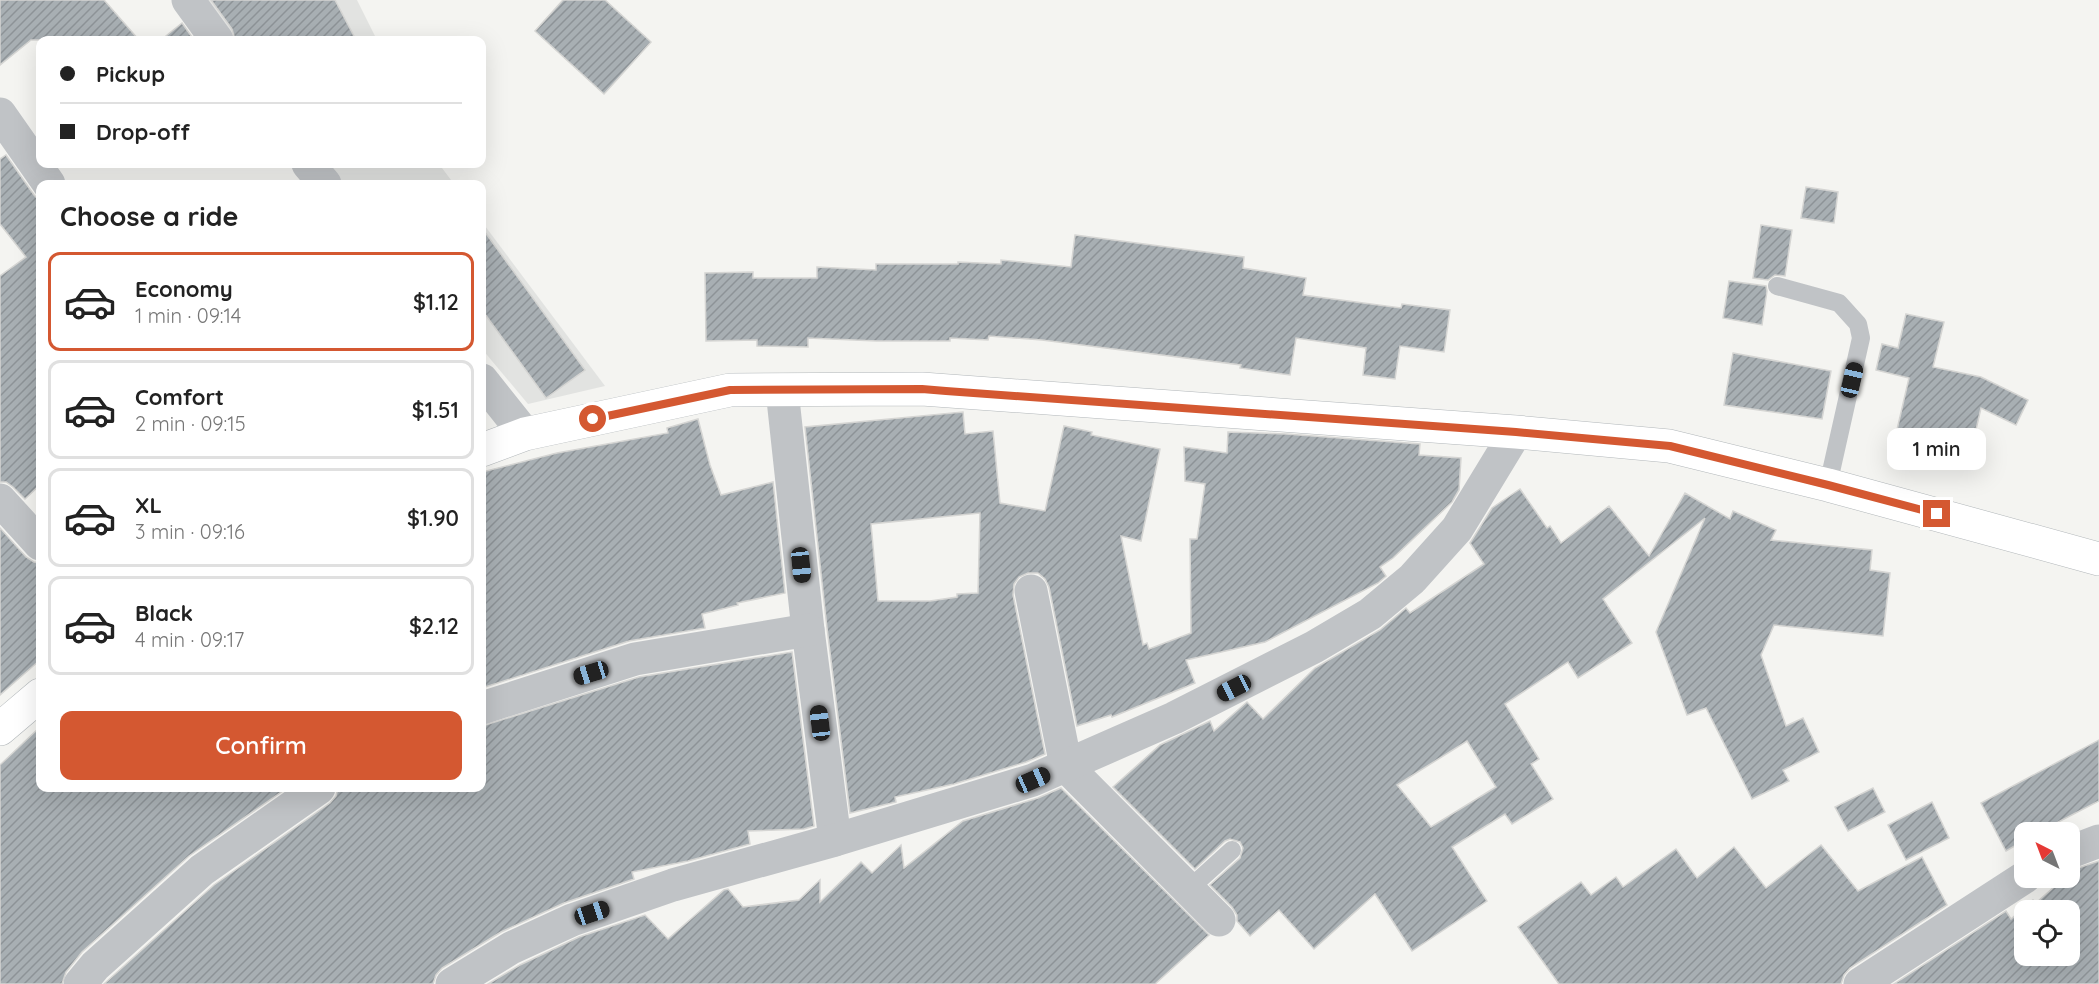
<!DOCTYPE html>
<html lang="en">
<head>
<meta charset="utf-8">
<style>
	body { margin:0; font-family:Quicksand,sans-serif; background:#f6f6f6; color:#222; height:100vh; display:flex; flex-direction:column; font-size:22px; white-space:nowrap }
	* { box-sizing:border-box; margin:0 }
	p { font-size:20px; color:#767676 }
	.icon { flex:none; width:33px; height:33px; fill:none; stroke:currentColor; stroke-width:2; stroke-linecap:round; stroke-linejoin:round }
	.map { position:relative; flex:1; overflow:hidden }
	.details { position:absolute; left:36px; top:180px; width:450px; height:612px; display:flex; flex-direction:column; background:#fff; border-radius:12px; box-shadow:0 6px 24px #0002 }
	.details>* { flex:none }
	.banner { position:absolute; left:36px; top:36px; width:450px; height:132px; border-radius:12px; box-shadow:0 6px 24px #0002; display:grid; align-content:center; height:132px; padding:0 24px; background:#fff }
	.needle { width:39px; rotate:318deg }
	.tools { position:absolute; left:2014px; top:822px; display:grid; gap:12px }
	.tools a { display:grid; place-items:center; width:66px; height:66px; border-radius:12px; background:#fff; box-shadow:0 6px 24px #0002; font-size:30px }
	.end { position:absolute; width:27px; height:27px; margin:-14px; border:8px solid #d45831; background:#fff; box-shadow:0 0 0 3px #fff }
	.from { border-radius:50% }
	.bubble { position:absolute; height:42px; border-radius:12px; background:#fff; box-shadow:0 6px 24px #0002; font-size:20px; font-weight:600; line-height:42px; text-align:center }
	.car { position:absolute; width:18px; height:36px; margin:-18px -9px; border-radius:8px; box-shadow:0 0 4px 2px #0007; background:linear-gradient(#222 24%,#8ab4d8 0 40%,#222 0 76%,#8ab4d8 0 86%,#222 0) }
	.banner b { display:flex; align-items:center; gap:21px; height:57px; font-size:22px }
	.banner b+b { border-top:2px solid #e0e0e0 }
	.banner i { width:15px; height:15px; background:#222 }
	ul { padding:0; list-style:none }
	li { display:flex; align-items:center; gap:18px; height:99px; margin:0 12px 9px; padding:0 12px; border:3px solid #e0e0e0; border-radius:12px }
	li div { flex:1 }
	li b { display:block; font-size:22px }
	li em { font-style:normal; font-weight:600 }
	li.on { border-color:#d45831 }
	li>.icon { width:54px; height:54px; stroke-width:1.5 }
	h2 { padding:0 24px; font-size:27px; line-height:72px }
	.button { display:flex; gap:12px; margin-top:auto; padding:12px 24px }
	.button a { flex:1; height:69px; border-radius:12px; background:#d45831; color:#fff; font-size:24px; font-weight:600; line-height:69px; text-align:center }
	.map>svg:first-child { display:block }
	.built { fill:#e2e3e1 }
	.building { fill:url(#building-hatch); stroke:#d5d5d3; stroke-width:1.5; fill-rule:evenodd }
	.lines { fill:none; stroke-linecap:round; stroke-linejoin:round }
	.secondary-casing { stroke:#b2b7ba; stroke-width:34 }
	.lane { stroke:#c0c3c6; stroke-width:18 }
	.street { stroke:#c0c3c6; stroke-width:33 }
	.secondary { stroke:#fff; stroke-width:33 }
	.route { stroke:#d45831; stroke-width:8 }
</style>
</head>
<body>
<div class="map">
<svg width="2099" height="984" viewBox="0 0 2099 984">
	<defs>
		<pattern id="building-hatch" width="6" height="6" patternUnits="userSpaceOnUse" patternTransform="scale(1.5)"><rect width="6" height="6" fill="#a8afb3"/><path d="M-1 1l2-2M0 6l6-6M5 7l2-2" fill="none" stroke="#8d9397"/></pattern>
	</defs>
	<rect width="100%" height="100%" fill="#f4f4f1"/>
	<g class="built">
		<path d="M195,0H357L377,40H223Z"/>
		<path d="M326,164H439L454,184H343Z"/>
		<path d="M482,222L605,386L528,404L482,349Z"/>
	</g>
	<g class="building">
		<path d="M0,0H104L139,40H31L0,65Z"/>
		<path d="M211,0H335L356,40H235L232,29Z"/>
		<path d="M563,0H605L651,42L604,94L535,31Z"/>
		<path d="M182,23L194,40H161Z"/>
		<path d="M6,155L34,195L40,201V485L25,499L13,487L6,482H0V276L26,257L0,224V159Z"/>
		<path d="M1806,187L1838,192L1834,223L1801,218Z"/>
		<path d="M1761,225L1792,230L1785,276L1775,275L1768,280L1753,278Z"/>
		<path d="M482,228L585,370L546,398L482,310Z"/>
		<path d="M1075,235L1244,257L1243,268L1306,278L1303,295L1401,308L1402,304L1450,310L1444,352L1400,346L1395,379L1363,375L1366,348L1296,338L1290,375L1240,368L1241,365L1042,340L989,336L988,340L950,338V341H877L808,338V347L757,346V340L706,341L705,273L753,272V278H817V267L876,270V264H958V262L1001,264V260L1071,267Z"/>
		<path d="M1729,281L1766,286L1767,291L1762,325L1723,318Z"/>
		<path d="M1906,314L1944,322L1933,367L1981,377L2028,400L2016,425L1981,408L1971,451L1896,434L1909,378L1876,370L1882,344L1898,348Z"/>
		<path d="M1733,353L1831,371L1822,419L1724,405Z"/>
		<path d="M963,412L965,434L993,431L1000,503L1045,511L1064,426L1092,432L1091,435L1160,449L1141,541L1121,536L1143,645L1147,643L1149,649L1191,633L1190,539H1197L1205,484L1185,481L1184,447L1227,453L1228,432L1286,434L1420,444L1419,455L1461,458L1459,490L1452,502L1393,558L1380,567L1386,576L1378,583L1265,642L1186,660L1195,683L1112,717L1111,715L1077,726L1049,587L1045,579L1038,573H1028L1019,577L1014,584L1013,595L1045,754L1026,762L954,784L895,797L896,802L850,813L827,628L805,427ZM980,513L978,593L957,594V597L930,601H878L871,524Z"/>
		<path d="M698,419L710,465L721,495L773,482L785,593L737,603L738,605L702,614L705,628L629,641L482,688V472L557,453L668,433L667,428Z"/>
		<path d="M1520,489L1547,528L1550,526L1561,543L1609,506L1649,556L1685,493L1730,519L1733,511L1776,530L1771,540L1872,550L1870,570L1890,573L1883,636L1774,625L1761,655L1786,726L1803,718L1819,752L1783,770L1789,781L1752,799L1706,708L1687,715L1656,632L1705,518L1603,599L1632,643L1578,678L1568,662L1505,704L1539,759L1531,764L1553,799L1512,824L1505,814L1452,847L1487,901L1412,951L1375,894L1314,949L1279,910L1250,936L1237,921V915L1232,907L1210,885L1240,858L1243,848L1240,842L1230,839L1225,841L1195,869L1113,787L1160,745L1210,721L1214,731L1247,702L1263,719L1315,668L1380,630L1406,608L1410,613L1484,564L1470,543L1492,508ZM1467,741L1496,787L1431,827L1397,785Z"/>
		<path d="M0,528L26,557L34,562L40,563V660L0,695Z"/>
		<path d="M792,652L814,826L804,829L748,831L750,844L688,861L632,872L634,879L564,903L501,932L442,968L436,975L433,984H104L214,885L330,803L336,796L338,788H482V726L639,677Z"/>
		<path d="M40,727V788H287L189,856L82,952L66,972L62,984H0V765Z"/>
		<path d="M2099,740V801L2039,832H2025V840L2006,851L1981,803Z"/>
		<path d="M1061,788L1209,935L1155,984H488L520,965L579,937L645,915L668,939L724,890L728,889L743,907L799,900L820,880V902L861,862L872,873L901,845L904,868L963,821L1038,798Z"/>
		<path d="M1873,788L1885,812L1848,831L1835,807Z"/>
		<path d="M1932,802L1949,838L1906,860L1888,825Z"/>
		<path d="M1821,845L1858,891L1922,857L1947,905L1850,968L1844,975L1841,984H1559L1518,927L1581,882L1591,895L1616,877L1623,887L1676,849L1697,878L1734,847L1766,888Z"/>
		<path d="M2099,861V984H1894L2006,911L2011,919L2033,900L2036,903L2064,878H2070V872L2072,870ZM2025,910H2070V956H2025Z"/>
	</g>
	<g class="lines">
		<g class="secondary-casing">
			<g id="secondary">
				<path d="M482,450L525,434L730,390L922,389L1516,432L1669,446L1828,485L2099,559"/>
				<path d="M0,729L40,695"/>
			</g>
		</g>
		<g class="lane">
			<path d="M1777,286L1839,303L1858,324L1861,338L1828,485"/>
			<path d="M1189,889L1232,850"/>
		</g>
		<g class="street">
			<path d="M188,0L217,40"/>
			<path d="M0,114L49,184"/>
			<path d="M308,164L325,184"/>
			<path d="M482,380L525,434"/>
			<path d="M782,390L808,630L835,840"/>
			<path d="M0,500L40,544"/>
			<path d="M1031,591L1066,766L1219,920"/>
			<path d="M482,708L635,659L808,630"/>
			<path d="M2070,852L2099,841"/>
			<path d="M80,984L95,966L202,870L319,788"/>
			<path d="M452,984L511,948L572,920L673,885L835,840L1033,780L1174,718L1314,647L1370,614L1412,579L1457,529L1516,432"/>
			<path d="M1860,984L2025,877"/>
		</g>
		<use href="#secondary" class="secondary"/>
	</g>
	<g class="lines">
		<path class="route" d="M593,419L730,390L922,389L946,391L1516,432L1670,446L1828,485L1937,514"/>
	</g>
</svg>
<div class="tools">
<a><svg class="needle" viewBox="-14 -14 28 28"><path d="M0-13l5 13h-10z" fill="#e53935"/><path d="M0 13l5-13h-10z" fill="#767676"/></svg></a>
<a><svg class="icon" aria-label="locate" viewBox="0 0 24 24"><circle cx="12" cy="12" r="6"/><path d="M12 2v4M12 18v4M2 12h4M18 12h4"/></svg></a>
</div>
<i class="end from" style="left:593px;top:419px"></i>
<i class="end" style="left:1937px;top:514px"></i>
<div class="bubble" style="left:1887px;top:428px;width:99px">1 min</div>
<i class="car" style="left:1852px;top:380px;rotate:13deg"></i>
<i class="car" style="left:801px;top:565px;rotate:174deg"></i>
<i class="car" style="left:591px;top:673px;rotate:253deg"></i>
<i class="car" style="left:1234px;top:688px;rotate:243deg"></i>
<i class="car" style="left:820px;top:723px;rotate:353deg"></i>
<i class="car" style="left:1033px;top:780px;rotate:66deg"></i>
<i class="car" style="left:592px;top:913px;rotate:71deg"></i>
<div class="banner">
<b><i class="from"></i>Pickup</b>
<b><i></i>Drop-off</b>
</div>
<section class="details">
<h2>Choose a ride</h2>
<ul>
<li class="on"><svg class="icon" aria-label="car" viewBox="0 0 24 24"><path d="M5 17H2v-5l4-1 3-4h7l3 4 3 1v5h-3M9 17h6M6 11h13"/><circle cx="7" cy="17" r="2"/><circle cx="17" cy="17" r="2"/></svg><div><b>Economy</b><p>1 min · 09:14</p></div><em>$1.12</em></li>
<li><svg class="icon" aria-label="car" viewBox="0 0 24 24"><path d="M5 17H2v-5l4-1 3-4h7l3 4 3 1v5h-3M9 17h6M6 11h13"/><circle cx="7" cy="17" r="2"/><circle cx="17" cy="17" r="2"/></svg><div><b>Comfort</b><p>2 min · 09:15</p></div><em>$1.51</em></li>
<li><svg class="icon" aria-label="car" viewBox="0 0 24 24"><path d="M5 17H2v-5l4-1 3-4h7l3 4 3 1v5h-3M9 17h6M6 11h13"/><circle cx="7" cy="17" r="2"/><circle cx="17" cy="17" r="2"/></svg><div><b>XL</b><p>3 min · 09:16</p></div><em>$1.90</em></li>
<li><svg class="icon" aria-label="car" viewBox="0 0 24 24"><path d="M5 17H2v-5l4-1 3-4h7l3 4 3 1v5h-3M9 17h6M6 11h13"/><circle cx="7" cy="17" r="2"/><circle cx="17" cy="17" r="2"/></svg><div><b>Black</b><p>4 min · 09:17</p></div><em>$2.12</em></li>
</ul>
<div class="button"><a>Confirm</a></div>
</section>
</div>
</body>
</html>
